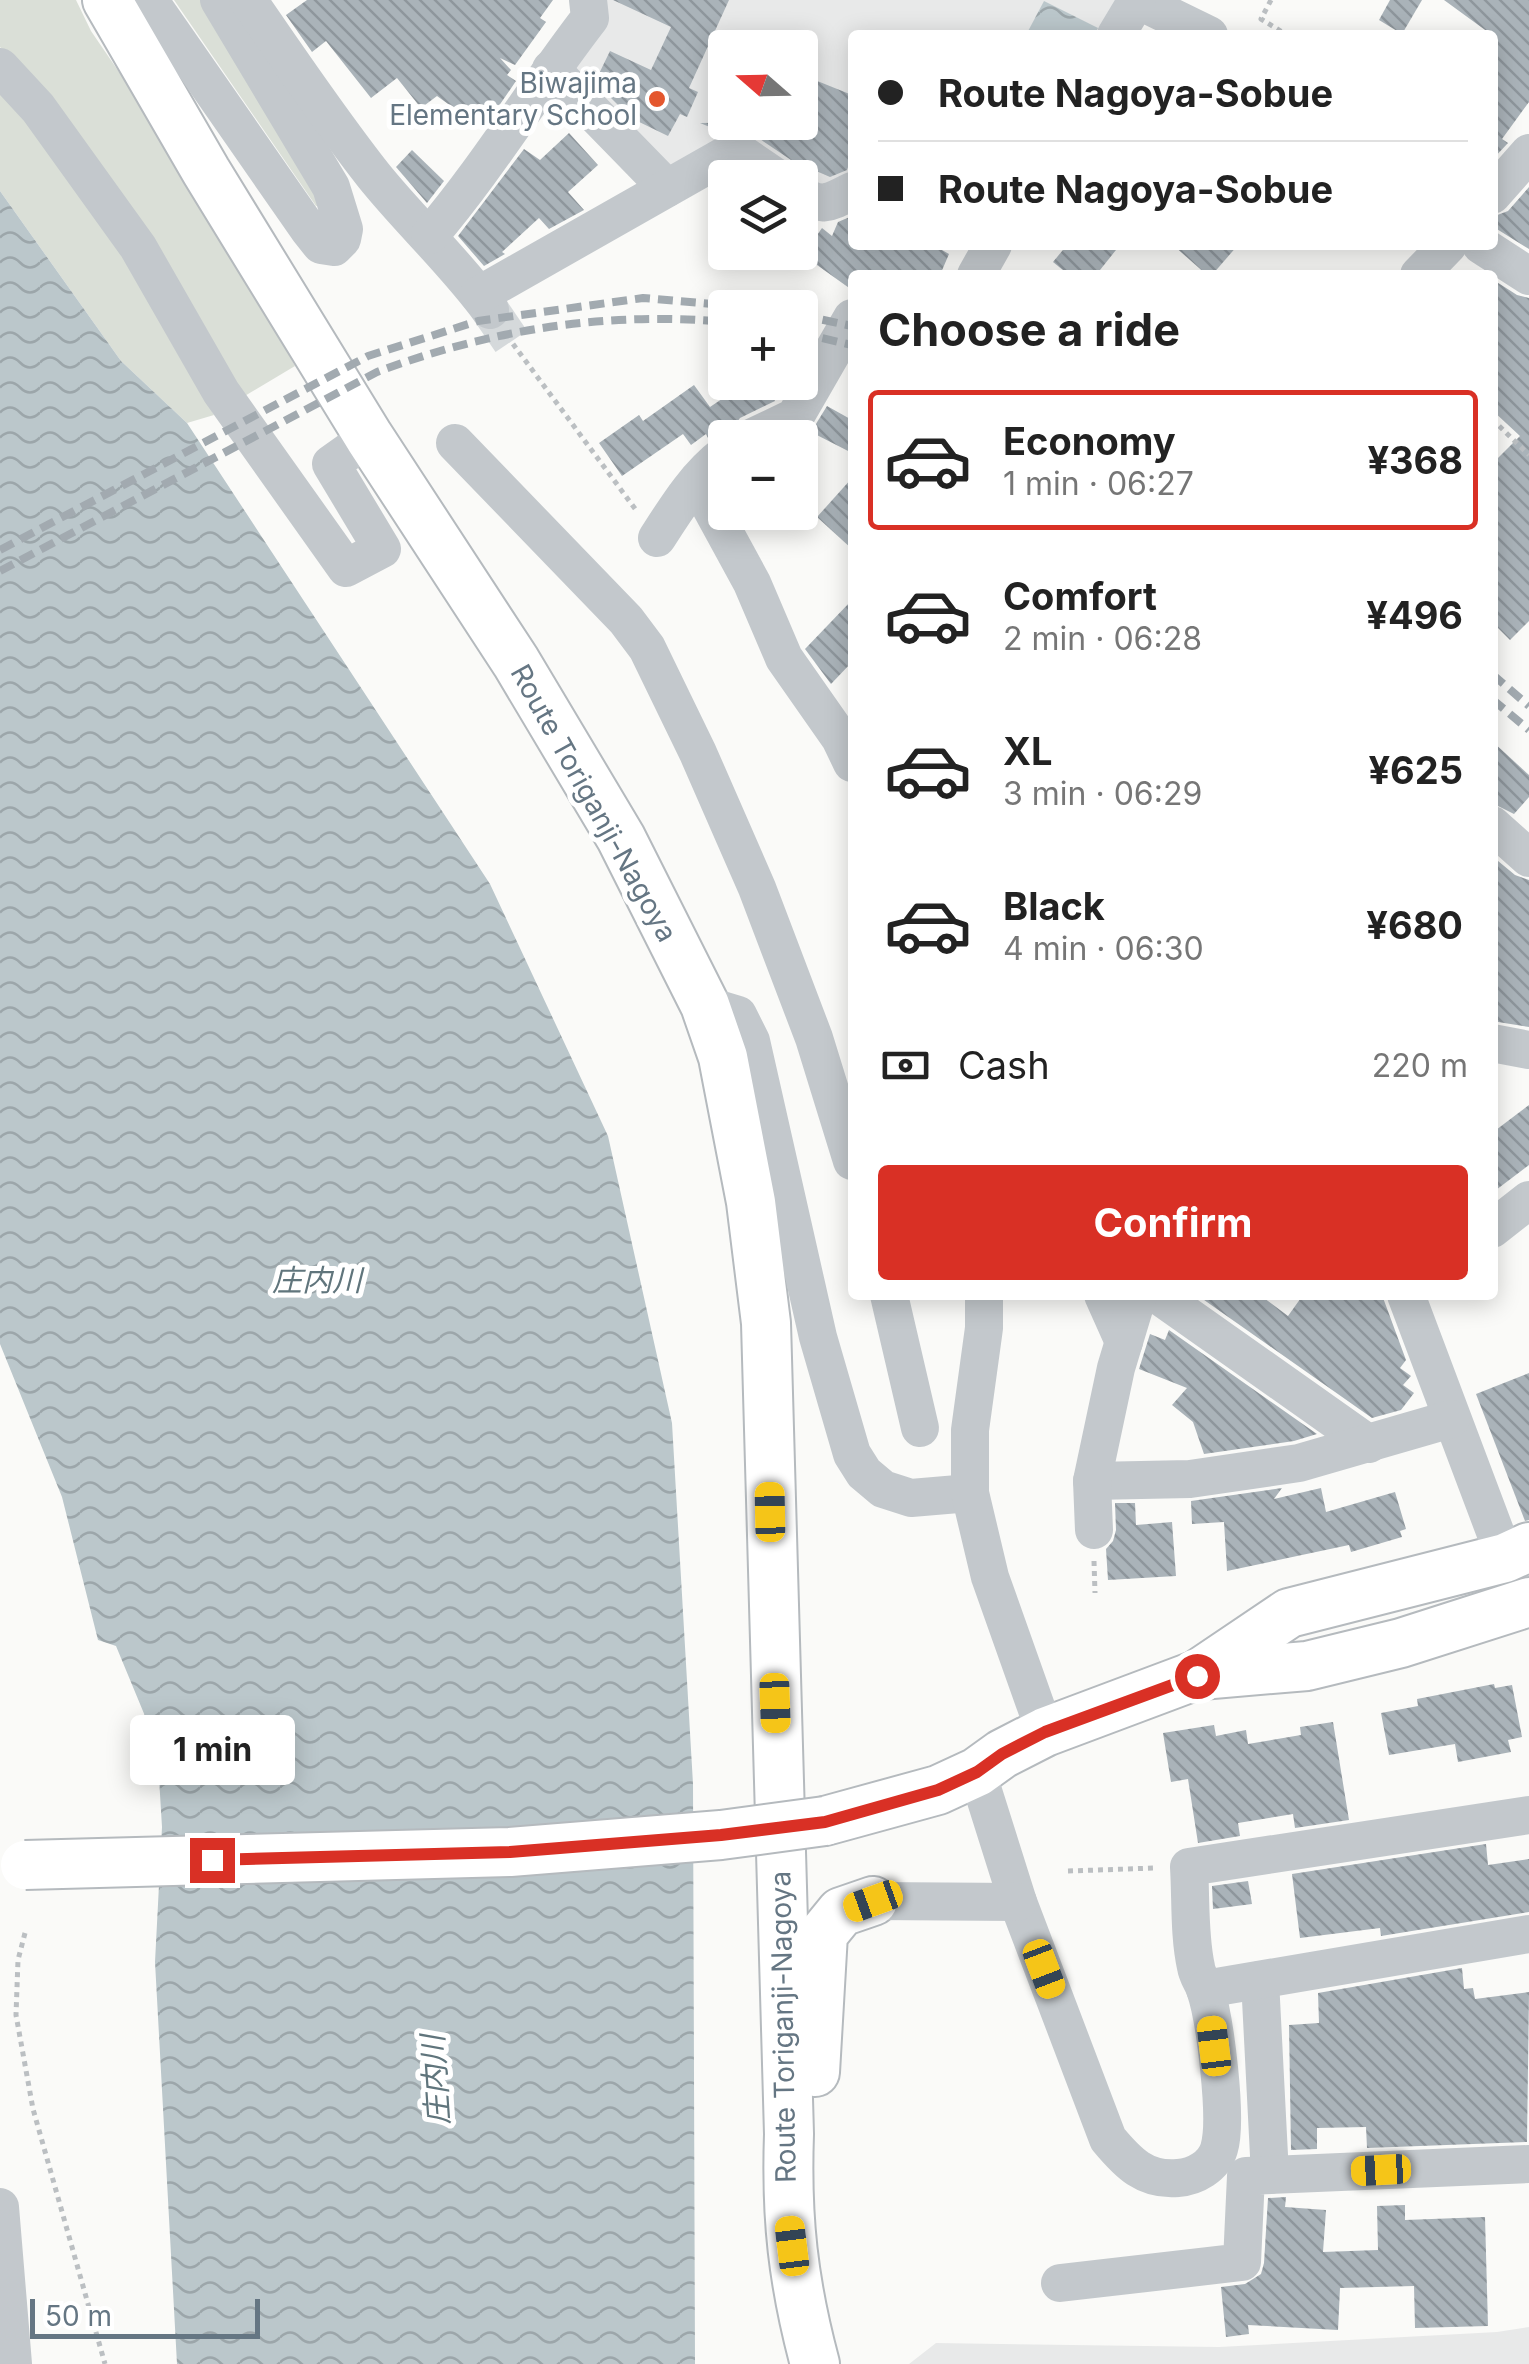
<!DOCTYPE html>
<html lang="en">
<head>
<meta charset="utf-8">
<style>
	body { margin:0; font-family:Inter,"Noto Sans JP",sans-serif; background:#f2f2f2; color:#222; height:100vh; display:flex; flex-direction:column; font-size:38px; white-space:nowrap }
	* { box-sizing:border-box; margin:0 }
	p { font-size:32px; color:#767676 }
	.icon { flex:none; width:55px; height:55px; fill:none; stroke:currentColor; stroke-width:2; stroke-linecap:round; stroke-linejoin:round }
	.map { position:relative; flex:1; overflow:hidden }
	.side { position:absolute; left:848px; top:270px; width:650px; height:1030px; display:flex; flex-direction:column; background:#fff; border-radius:10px; box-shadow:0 5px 25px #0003 }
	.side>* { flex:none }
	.top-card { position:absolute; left:848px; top:30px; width:650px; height:220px; border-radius:10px; box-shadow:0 5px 25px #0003; display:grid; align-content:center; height:220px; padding:0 30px; background:#fff }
	.needle { width:65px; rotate:290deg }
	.tools { position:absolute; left:708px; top:30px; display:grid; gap:20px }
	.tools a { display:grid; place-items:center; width:110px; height:110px; border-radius:10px; background:#fff; box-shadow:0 5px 25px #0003; font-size:50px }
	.scale { position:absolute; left:30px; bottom:25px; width:230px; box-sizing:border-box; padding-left:10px; border:5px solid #657683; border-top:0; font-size:28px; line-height:35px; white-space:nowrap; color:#657683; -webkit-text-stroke:8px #fff; paint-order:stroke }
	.end { position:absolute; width:45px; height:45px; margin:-22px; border:12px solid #d93025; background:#fff; box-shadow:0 0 0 5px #fff }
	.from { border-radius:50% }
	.bubble { position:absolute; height:70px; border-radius:10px; background:#fff; box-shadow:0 5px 25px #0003; font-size:32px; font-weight:700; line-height:70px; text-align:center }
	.car { position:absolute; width:30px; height:60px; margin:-30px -15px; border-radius:12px; box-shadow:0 0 8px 2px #0007; background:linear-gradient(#f5c518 24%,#345 0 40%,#f5c518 0 76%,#345 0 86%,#f5c518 0) }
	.top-card b { display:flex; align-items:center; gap:35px; height:95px; font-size:38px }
	.top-card b+b { border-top:2px solid #e0e0e0 }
	.top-card i { width:25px; height:25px; background:#222 }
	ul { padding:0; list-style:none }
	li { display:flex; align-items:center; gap:30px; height:140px; margin:0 20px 15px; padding:0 10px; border:5px solid transparent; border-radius:10px }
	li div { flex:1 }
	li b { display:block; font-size:38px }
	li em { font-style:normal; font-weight:700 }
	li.selected { border-color:#d93025 }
	li>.icon { width:90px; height:90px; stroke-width:1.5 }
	h2 { padding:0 30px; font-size:45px; line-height:120px }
	.pay { display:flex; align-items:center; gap:25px; height:110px; padding:0 30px; font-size:38px }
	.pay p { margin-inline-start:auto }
	.primary-button { display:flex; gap:20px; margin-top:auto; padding:20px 30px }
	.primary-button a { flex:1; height:115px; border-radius:10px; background:#d93025; color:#fff; font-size:40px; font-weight:700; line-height:115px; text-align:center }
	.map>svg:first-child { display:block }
	.built { fill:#e8e9e9; fill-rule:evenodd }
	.grass { fill:#dadfd7 }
	.water { fill:url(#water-waves) }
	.building { fill:url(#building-back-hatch) }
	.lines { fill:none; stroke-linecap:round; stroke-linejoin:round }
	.minor-tunnel { stroke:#d5d9db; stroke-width:38; stroke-dasharray:38 19; stroke-linecap:butt }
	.major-casing { stroke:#b5babe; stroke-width:52 }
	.path { stroke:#bbbfc2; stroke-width:5; stroke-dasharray:5 5; stroke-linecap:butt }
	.minor { stroke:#c3c8cc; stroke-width:38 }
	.major { stroke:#fff; stroke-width:48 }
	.rail { stroke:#a2aab0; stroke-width:8; stroke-dasharray:15 8; stroke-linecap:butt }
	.major-bridge-casing { stroke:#b5babe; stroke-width:52; stroke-linecap:butt }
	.major-bridge { stroke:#fff; stroke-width:48 }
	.route { stroke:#d93025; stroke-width:12 }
	.poi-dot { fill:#e4572e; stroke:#fff; stroke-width:4 }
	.labels { text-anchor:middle; stroke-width:10; stroke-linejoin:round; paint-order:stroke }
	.poi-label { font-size:28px; fill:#657683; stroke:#fff; text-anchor:end }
	.street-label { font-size:28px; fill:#657683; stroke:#fff }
	.water-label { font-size:30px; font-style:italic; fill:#60757c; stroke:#fff }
</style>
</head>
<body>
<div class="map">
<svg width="1529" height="2364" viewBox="0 0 1529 2364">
	<defs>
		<pattern id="water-waves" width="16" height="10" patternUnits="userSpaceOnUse" patternTransform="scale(2.5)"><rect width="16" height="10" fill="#bbc7cb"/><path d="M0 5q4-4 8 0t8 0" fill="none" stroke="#9ca6aa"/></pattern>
		<pattern id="building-back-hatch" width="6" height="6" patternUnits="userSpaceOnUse" patternTransform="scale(2.5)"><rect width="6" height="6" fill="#aab3b9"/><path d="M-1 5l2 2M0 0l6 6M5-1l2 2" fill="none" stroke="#8e969c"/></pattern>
	</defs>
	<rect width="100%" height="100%" fill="#fafaf8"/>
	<g class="built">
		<path d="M598,0H1118L1111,35H852V184L822,200L747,150L676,176L567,76ZM725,48H800V122H725Z"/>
		<path d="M1529,2327V2364H909L936,2343L1219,2347L1497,2332Z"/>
	</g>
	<g class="grass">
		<path d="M0,0H76L91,31L188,173L295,366L243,397L50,100L0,47Z"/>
		<path d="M174,0H213L323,205L316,206Z"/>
		<path d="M0,93L28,120L129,261L214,415L187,423L121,361L0,191Z"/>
	</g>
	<g class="water">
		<path d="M1044,1L1098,28L1094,35H1026Z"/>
		<path d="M0,191L121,361L187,423L490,884L608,1136L672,1423L693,1784L695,2364H177L155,1962L162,1827L157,1745L116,1646L98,1640L62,1497L0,1344Z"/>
	</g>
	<g class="building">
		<path d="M307,0H553L540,18L546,22L515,65L500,58L511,70L507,75L516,81L483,129L437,96L421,108L397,78L371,98L326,41L312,52L286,15Z"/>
		<path d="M613,0H729L689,88L698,92L687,117L680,114L668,136L631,118L595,82L610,51L651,70L671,27Z"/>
		<path d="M1390,0H1422L1402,34L1379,20Z"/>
		<path d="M1444,0H1529V102L1502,139L1508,143L1492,160V35Z"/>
		<path d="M800,74L852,95V156L847,170L830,177L791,160L754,135L735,130L722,132L700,123L800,122Z"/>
		<path d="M569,133L598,165L568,192L584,210L549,229L539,218L502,252L505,254L484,266L458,236L524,149L540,160Z"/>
		<path d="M412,150L444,181L427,203L396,167Z"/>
		<path d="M1529,187V249L1492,226V217L1508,211Z"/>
		<path d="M852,216V245H944L942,250L949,254L940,275H852V290L803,255L822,228L832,236L838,222Z"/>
		<path d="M1067,245H1120L1096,275H1069L1053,262Z"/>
		<path d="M1173,245H1238L1212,275H1207Z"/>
		<path d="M1492,279L1517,295L1529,298V621L1510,640L1492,622V464L1520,436L1492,410Z"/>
		<path d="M747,382H762L775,401L740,418L730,432H720L708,438L706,434L691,445L683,434L622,476L599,443L639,415L643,421L694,385L710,407Z"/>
		<path d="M827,406L852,420V453L811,432Z"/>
		<path d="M852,478V549L817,517Z"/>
		<path d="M852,600V662L831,684L805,649Z"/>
		<path d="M1492,741L1529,775V797L1514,814L1492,803Z"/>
		<path d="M1492,856L1515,875L1529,880V1027L1492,1021Z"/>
		<path d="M1529,1105V1165L1492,1193V1133Z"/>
		<path d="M1197,1295H1260L1288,1316L1303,1295H1382L1406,1360L1400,1368L1411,1376L1403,1385L1414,1393L1401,1410L1372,1418Z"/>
		<path d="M1169,1330L1317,1434L1294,1441L1204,1454L1193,1422L1172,1405L1187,1388L1139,1369L1150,1334L1165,1340Z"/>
		<path d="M1529,1373V1520L1525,1521L1476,1394Z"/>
		<path d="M1282,1488L1274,1499L1321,1488L1326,1512L1395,1492L1406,1529L1400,1531L1402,1537L1351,1552L1349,1545L1227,1571L1224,1522L1192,1524L1191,1501Z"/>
		<path d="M1115,1503H1135L1136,1525L1172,1522L1176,1576L1108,1580L1106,1549L1113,1541L1116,1530Z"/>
		<path d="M1494,1684L1495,1688L1512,1685L1522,1737L1508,1740L1511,1752L1458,1762L1455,1744L1389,1755L1381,1713L1418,1706L1417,1699Z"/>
		<path d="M1333,1722L1349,1820L1295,1828L1293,1814L1238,1823L1240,1836L1198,1843L1188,1779L1171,1782L1163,1733L1214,1725L1216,1736L1246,1730L1248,1744L1301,1735L1300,1727Z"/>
		<path d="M1486,1844L1488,1865L1529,1859V1912L1381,1936L1380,1928L1300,1938L1292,1874Z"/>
		<path d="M1248,1881L1252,1904L1213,1909L1212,1886Z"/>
		<path d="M1462,1968L1464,1989L1473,1988L1475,1999L1529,1992L1527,2142L1367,2148L1366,2127L1317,2128V2149L1291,2150L1289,2025L1319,2023L1318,1993Z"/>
		<path d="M1286,2197L1285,2207L1326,2210L1323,2252L1378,2250L1377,2206L1405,2205V2220L1485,2217L1488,2326L1415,2328L1414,2286L1340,2288L1338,2330L1248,2325L1249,2334L1226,2337L1221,2287L1245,2284L1261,2274L1264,2263L1268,2198Z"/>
	</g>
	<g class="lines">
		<path class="minor-tunnel" d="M490,310L513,344"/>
		<g class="major-casing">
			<g id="major">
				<path d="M107,0L206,171L369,437L516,662L621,838L705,1005L723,1057L751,1202L766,1323L789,2134C786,2218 793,2282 815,2364"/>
				<path d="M1201,1675L1307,1666L1401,1643L1529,1602"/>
				<path d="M825,1821L938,1790L977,1772L1002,1754L1045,1732L1197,1675L1289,1613L1505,1558L1529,1547"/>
				<path d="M815,2072L823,1934L841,1912L873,1901"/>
			</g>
		</g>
		<g class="path">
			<path d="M1271,0L1261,19L1287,35"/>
			<path d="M513,344L636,510"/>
			<path d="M1492,419L1529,455"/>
			<path d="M1094,1561L1095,1593"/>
			<path d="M1068,1871L1156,1868"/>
			<path d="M25,1933L18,1960L16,2015L33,2109L105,2364"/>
		</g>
		<g class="minor">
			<path d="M149,0L309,230L321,245L334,247L342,239L344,229L331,187L219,0"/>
			<path d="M248,0C289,59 329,119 374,176C411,222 455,262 490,310"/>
			<path d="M1137,0L1209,35"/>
			<path d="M1116,35L1137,0"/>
			<path d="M0,67L38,108L138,247L221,392L346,568L382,549L331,464L369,437"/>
			<path d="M551,69L667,188"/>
			<path d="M800,193C821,209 831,202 852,191"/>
			<path d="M1492,195L1529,153"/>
			<path d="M430,235C488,167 535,89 590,18L588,0"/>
			<path d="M1481,245L1529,276"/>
			<path d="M976,275L993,245"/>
			<path d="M1419,275L1448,245"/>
			<path d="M479,295L731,152L742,154L777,178"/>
			<path d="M751,438L795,417L852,318"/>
			<path d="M455,443L626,620L647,648L698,753L757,888L814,1038L852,1161"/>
			<path d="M697,482L752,583L784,658L840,738L852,763"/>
			<path d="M657,538C677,507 696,476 725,454"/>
			<path d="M1492,825L1529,858"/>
			<path d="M705,1005L738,1015L751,1041L818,1337L852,1454L864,1473L883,1489L911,1498L970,1493"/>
			<path d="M1492,1043L1529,1050"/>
			<path d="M1492,1229L1529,1200"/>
			<path d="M889,1295L920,1428"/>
			<path d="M984,1295V1328L970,1430V1493L990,1577L1045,1732"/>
			<path d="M1103,1295L1124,1342"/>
			<path d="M1158,1295L1369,1444"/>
			<path d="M1406,1295L1505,1558"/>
			<path d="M1092,1481L1190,1479L1299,1463L1451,1419"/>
			<path d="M1094,1530L1092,1481L1116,1368L1138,1295"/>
			<path d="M977,1772L1018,1902L1108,2139C1128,2163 1145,2181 1178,2178C1195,2177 1214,2166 1219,2149C1228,2120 1215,2018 1205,1989C1202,1981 1197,1975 1196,1967C1189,1936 1191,1899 1189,1867L1529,1815"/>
			<path d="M873,1901L1018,1902"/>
			<path d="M1260,1980L1270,2175"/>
			<path d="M1205,1989L1529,1934"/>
			<path d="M0,2207L13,2364"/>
			<path d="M1060,2283L1242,2262L1246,2176L1529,2164"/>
		</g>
		<use href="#major" class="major"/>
		<g class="rail">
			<path d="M800,315L852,326"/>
			<path d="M800,333L852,345"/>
			<path d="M0,550L368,356L478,321L643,298L760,308"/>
			<path d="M0,571L377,372C489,330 606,311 725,322"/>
			<path d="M1492,674L1529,706"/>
			<path d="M1492,699L1529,730"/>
		</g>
		<g class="major-bridge-casing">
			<path id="major-bridge" d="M25,1865L510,1852L721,1835L825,1821"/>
		</g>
		<use href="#major-bridge" class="major-bridge"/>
	</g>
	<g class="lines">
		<path class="route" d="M212,1860L510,1852L721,1835L825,1822L938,1790L977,1772L1002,1754L1045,1732L1197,1676"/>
	</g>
	<circle class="poi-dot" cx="657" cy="99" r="10"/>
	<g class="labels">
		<g class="poi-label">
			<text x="637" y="93">Biwajima<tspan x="637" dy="32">Elementary School</tspan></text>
		</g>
		<g class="street-label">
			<text transform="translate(594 803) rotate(61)" y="10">Route Toriganji-Nagoya</text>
			<text transform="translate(783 2027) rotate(-91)" y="10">Route Toriganji-Nagoya</text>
		</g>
		<g class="water-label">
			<text x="317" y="1291">庄内川</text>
			<text transform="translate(436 2080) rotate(-94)" y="10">庄内川</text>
		</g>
	</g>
</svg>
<div class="tools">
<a><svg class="needle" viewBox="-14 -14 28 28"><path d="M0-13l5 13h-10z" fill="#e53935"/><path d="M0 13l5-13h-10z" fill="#767676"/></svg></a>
<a><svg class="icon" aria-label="layers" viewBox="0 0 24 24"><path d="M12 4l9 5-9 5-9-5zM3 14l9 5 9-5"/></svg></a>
<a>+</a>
<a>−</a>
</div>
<div class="scale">50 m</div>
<i class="end from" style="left:1197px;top:1676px"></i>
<i class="end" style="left:212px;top:1860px"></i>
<div class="bubble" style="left:130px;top:1715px;width:165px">1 min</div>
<i class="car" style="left:770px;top:1512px;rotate:359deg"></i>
<i class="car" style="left:775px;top:1703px;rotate:178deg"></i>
<i class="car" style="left:873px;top:1901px;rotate:250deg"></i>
<i class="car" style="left:1044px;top:1969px;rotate:159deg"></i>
<i class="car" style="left:1214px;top:2046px;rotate:353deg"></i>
<i class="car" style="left:1381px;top:2170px;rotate:267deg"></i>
<i class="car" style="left:792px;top:2246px;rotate:353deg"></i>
<div class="top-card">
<b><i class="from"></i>Route Nagoya-Sobue</b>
<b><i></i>Route Nagoya-Sobue</b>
</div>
<section class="side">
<h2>Choose a ride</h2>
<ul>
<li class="selected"><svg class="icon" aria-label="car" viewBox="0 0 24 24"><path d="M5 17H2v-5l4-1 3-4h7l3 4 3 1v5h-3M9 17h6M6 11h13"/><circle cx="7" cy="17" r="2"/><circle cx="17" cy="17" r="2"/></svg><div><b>Economy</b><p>1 min · 06:27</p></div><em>¥368</em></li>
<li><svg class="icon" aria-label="car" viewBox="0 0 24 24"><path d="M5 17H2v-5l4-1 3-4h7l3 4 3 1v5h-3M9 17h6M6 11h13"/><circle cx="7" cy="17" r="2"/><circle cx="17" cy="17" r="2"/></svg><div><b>Comfort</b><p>2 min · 06:28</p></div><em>¥496</em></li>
<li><svg class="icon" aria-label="car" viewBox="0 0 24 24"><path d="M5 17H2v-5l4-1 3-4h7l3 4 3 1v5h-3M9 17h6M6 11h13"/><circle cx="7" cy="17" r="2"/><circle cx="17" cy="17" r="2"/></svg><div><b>XL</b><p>3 min · 06:29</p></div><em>¥625</em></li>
<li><svg class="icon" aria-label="car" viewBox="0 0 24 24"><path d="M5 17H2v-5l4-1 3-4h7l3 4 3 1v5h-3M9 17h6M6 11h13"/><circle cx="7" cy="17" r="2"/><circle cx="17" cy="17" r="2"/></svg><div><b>Black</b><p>4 min · 06:30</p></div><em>¥680</em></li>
</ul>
<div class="pay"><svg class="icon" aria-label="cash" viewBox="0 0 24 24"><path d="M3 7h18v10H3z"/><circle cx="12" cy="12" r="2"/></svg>Cash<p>220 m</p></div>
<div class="primary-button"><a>Confirm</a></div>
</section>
</div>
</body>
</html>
